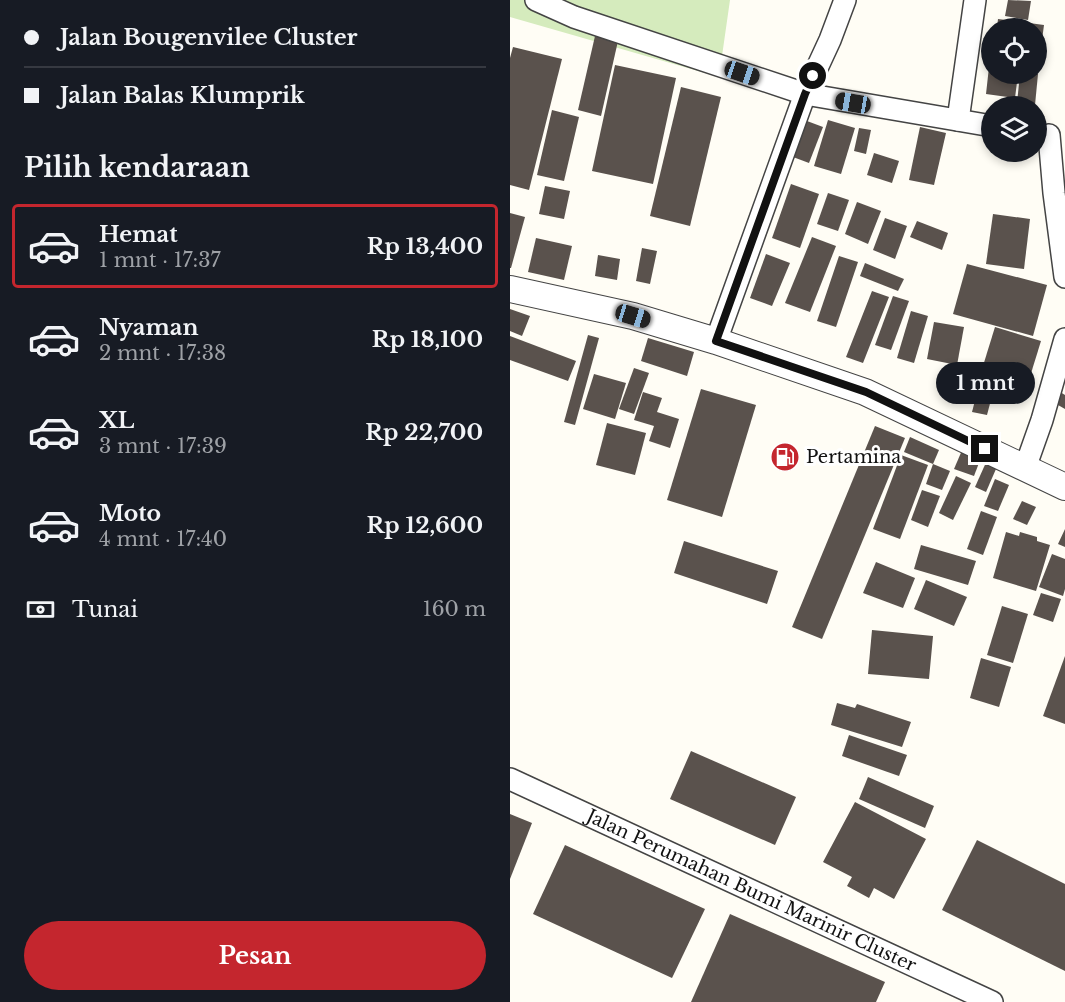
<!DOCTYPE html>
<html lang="id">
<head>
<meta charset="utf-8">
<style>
	body { margin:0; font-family:"Libre Baskerville",serif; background:#20242c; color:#f1f3f6; height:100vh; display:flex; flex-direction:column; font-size:22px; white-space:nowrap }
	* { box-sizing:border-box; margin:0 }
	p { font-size:20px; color:#9ea1a6 }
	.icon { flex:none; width:33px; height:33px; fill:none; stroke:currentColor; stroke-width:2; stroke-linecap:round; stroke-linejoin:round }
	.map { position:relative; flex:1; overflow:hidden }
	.drawer { display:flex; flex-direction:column; background:#171b24; width:510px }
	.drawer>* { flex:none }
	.banner { display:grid; align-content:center; height:132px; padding:0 24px; background:#171b24 }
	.controls { position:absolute; left:471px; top:18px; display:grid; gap:12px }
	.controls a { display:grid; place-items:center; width:66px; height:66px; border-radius:50%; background:#171b24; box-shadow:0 3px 9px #0003; font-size:30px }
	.end { position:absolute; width:27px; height:27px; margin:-14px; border:8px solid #111; background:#fff; box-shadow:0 0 0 3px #fff }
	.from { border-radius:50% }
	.bubble { position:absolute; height:42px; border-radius:21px; background:#171b24; box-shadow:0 3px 9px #0003; font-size:20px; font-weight:700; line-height:42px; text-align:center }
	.car { position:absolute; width:18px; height:36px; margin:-18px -9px; border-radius:8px; box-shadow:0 0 4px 2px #0007; background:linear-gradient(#222 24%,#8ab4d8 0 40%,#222 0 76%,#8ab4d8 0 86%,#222 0) }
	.banner b { display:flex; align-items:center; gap:21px; height:57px; font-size:22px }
	.banner b+b { border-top:2px solid #363941 }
	.banner i { width:15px; height:15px; background:#f1f3f6 }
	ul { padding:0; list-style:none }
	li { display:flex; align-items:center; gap:18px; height:84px; margin:0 12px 9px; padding:0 12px; border:3px solid transparent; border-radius:6px }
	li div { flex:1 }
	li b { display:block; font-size:22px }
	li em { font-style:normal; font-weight:700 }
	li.active { border-color:#c4262e }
	li>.icon { width:54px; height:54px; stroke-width:1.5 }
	h2 { padding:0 24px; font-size:27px; line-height:72px }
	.pay { display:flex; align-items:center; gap:15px; height:66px; padding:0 24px; font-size:22px }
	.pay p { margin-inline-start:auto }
	.cta { display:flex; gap:12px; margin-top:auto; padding:12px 24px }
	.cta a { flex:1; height:69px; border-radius:36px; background:#c4262e; color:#fff; font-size:24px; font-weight:700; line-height:69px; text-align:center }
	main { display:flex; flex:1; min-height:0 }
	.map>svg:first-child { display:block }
	.green { fill:#d5ebbd }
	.building { fill:#5a524d }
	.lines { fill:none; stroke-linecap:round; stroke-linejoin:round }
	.minor-casing { stroke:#444; stroke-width:24 }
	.tertiary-casing { stroke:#444; stroke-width:28 }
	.minor { stroke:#fff; stroke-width:21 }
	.tertiary { stroke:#fff; stroke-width:26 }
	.route { stroke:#111; stroke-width:8 }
	.labels { text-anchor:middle; stroke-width:6; stroke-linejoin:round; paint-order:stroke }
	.poi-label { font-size:18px; fill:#111; stroke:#fff; text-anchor:start }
	.street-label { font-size:18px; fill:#111; stroke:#fff }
</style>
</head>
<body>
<main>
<section class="drawer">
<div class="banner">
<b><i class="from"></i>Jalan Bougenvilee Cluster</b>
<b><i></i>Jalan Balas Klumprik</b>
</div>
<h2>Pilih kendaraan</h2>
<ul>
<li class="active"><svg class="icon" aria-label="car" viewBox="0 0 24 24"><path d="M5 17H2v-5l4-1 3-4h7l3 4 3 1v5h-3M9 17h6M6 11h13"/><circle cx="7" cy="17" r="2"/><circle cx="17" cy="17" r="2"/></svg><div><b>Hemat</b><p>1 mnt · 17:37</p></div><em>Rp 13,400</em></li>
<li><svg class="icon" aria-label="car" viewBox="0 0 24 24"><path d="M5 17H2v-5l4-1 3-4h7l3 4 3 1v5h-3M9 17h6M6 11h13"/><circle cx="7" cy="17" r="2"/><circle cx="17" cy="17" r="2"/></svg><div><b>Nyaman</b><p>2 mnt · 17:38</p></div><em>Rp 18,100</em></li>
<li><svg class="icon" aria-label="car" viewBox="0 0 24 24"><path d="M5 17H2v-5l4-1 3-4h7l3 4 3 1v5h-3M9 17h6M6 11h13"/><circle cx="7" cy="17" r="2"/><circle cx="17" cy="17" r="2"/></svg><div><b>XL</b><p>3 mnt · 17:39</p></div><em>Rp 22,700</em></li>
<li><svg class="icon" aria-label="car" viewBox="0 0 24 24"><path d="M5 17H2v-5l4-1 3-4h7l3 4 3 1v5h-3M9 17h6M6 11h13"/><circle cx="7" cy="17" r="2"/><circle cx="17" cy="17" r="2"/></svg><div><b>Moto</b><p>4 mnt · 17:40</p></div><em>Rp 12,600</em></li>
</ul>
<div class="pay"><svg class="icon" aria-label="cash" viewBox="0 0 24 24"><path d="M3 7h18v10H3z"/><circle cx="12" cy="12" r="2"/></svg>Tunai<p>160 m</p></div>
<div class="cta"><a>Pesan</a></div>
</section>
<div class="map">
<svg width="555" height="1002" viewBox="0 0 555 1002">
	<rect width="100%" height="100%" fill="#fffdf5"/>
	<path class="green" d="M0,0H220L209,77L0,17Z"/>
	<g class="building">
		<path d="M498,0L521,1L518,20L495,16Z"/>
		<path d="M488,19L534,25L532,40L526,39V28H487Z"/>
		<path d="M85,36L108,41L91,116L68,110Z"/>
		<path d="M3,47L52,59L19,190L0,185V58Z"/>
		<path d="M480,58H482V74H508L505,98L476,94Z"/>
		<path d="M105,65L166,78L143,184L82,171Z"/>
		<path d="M510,74H528L525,105L507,103Z"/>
		<path d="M171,87L211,97L180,226L140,216Z"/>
		<path d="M42,110L69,117L54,181L27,175Z"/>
		<path d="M289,118L313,127L299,163L275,154Z"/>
		<path d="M318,120L345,128L331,174L304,166Z"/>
		<path d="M410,127L436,133L424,185L399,180Z"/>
		<path d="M349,128L361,130L356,154L344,151Z"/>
		<path d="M364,153L389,161L382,183L357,175Z"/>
		<path d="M281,184L309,194L290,248L262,238Z"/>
		<path d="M35,186L60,191L54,219L29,214Z"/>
		<path d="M318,193L339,200L328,231L307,224Z"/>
		<path d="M347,202L371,211L358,244L335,234Z"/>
		<path d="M0,213L15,217L1,268H0Z"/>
		<path d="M483,214L520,219L514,269L476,264Z"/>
		<path d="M375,218L397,226L385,259L363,250Z"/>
		<path d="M407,221L438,233L432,250L400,237Z"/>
		<path d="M302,237L326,246L300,312L275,303Z"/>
		<path d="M26,238L62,246L54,280L18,272Z"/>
		<path d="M132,248L147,251L140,284L126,281Z"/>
		<path d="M256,254L280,263L262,306L240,298Z"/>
		<path d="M88,255L110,259L107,280L85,276Z"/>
		<path d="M329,256L348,262L326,327L307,321Z"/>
		<path d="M355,263L394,279L388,291L350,276Z"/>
		<path d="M457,264L537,285L523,336L443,314Z"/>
		<path d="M362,291L379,297L353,363L336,357Z"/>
		<path d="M383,296L399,301L381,350L365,345Z"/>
		<path d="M0,309L20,316L12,336L0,331Z"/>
		<path d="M401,311L418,316L404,363L387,358Z"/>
		<path d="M424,322L454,327L447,365L417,359Z"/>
		<path d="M485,327L531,341L514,396L468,382Z"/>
		<path d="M78,335L89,338L65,425L54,422Z"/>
		<path d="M0,336L66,361L58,381L0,360Z"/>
		<path d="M138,338L184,352L177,376L131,361Z"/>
		<path d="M124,368L139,373L124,414L109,409Z"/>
		<path d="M434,370L464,374L460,399L430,395Z"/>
		<path d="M84,374L116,383L105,419L73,409Z"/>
		<path d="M191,389L246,405L212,517L157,500Z"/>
		<path d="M468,389L483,392L477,415L462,412Z"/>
		<path d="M547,390L555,395V409L541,401Z"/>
		<path d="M133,392L152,398L147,412L169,419L160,448L139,441L144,426L124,420Z"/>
		<path d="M97,423L136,433L125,475L86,465Z"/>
		<path d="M365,426L395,438L312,639L282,627Z"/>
		<path d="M400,437L429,450L423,464L394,452Z"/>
		<path d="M453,448L472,455L464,476L444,469Z"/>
		<path d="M391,455L418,465L390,539L363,529Z"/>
		<path d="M478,458L489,462L476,492L465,487Z"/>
		<path d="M423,464L440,471L432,490L416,484Z"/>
		<path d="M446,476L461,483L443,520L429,513Z"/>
		<path d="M485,479L499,485L488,511L474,506Z"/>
		<path d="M412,490L430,496L418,527L401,520Z"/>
		<path d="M512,501L526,507L517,525L503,519Z"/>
		<path d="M471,511L487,517L473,555L457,549Z"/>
		<path d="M555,529V547L548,544Z"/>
		<path d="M496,532L509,536L510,532L527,537V541L540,545L526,591L483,578Z"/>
		<path d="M174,541L268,571L257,604L164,573Z"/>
		<path d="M411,545L466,561L458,585L404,569Z"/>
		<path d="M542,554L555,559V589L553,596L529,587Z"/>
		<path d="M366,562L405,578L393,608L353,593Z"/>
		<path d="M416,580L457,597L444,626L404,609Z"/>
		<path d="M531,593L551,599L543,622L523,615Z"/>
		<path d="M492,606L518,614L503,663L477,655Z"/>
		<path d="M362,630L423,636L419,679L358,674Z"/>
		<path d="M555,656V724L533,716Z"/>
		<path d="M471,658L501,667L489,707L460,698Z"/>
		<path d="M327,703L345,708L347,704L401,722L392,747L321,725Z"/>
		<path d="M339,735L397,755L389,776L332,756Z"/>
		<path d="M181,751L286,797L265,845L160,799Z"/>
		<path d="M358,777L424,806L415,828L349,799Z"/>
		<path d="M345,802L416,839L384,899L364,888L359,898L337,886L342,877L313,862Z"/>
		<path d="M0,814L22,823L0,879Z"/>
		<path d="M467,840L555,884V971L432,910Z"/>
		<path d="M55,845L195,909L162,978L23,914Z"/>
		<path d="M220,914L375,982L366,1002H181Z"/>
	</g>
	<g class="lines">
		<g class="minor-casing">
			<g id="minor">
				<path d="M26,0L64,17L295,94L482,126"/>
				<path d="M448,120L465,0"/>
				<path d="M539,135L544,193L555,277"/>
				<path d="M206,341L295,94L320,40L335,0"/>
				<path d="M515,468L532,420L555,339"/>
				<path id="s1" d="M0,779L482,1002"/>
			</g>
		</g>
		<g class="tertiary-casing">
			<path id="tertiary" d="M0,289L123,316L206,341L355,392L555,487"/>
		</g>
		<use href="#minor" class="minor"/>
		<use href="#tertiary" class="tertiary"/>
	</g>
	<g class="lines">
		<path class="route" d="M303,76L295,94L206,341L356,392L475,449"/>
	</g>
	<defs>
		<g id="fuel-disc" transform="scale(1.5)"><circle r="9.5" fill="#c4262e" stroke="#fff"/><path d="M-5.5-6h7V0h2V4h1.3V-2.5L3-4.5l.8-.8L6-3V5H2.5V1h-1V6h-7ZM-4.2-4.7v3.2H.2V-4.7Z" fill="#fff"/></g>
	</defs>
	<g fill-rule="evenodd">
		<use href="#fuel-disc" x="275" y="457"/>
	</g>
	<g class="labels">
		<g class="poi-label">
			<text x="296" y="463">Pertamina</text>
		</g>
		<g class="street-label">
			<text dy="6" stroke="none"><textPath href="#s1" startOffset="266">Jalan Perumahan Bumi Marinir Cluster</textPath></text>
		</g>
	</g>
</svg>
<div class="controls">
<a><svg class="icon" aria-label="locate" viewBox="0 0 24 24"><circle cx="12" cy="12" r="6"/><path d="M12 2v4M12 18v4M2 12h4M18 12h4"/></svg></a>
<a><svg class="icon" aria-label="layers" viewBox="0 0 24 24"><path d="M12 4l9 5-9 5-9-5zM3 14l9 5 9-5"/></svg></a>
</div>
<i class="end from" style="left:303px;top:76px"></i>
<i class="end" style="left:475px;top:449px"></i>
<div class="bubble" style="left:426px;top:362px;width:99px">1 mnt</div>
<i class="car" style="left:232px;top:73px;rotate:109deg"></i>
<i class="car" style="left:343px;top:103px;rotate:280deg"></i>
<i class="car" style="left:123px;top:316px;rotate:107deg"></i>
</div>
</main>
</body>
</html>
